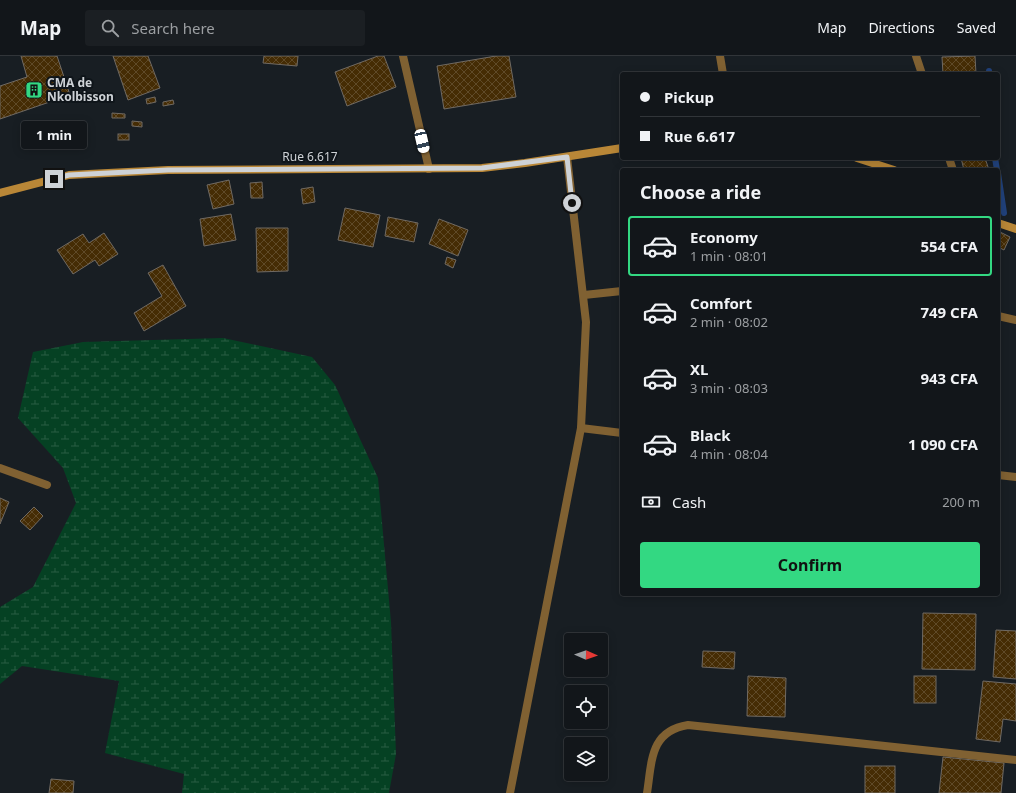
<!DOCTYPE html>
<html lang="en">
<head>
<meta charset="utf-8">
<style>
	body { margin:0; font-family:"Noto Sans",sans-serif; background:#1b1f23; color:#f1f3f6; height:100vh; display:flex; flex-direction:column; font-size:15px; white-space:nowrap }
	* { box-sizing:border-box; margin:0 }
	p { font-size:13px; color:#9c9fa2 }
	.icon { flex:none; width:22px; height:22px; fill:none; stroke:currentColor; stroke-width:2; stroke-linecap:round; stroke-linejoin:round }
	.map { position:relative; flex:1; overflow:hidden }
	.sheet { position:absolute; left:620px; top:112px; width:380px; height:428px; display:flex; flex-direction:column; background:#12161a; border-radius:4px; box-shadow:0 2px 10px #0003,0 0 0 1px #313539 }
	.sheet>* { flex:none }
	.top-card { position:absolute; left:620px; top:16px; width:380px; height:88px; border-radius:4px; box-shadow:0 2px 10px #0003,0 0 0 1px #313539; display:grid; align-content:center; height:88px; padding:0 20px; background:#12161a }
	.needle { width:26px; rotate:92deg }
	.tools { position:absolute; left:564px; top:577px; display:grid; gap:8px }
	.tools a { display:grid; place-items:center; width:44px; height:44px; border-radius:4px; background:#12161a; box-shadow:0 2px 10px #0003,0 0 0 1px #313539; font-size:20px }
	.end { position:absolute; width:18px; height:18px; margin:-9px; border:5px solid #ced2d6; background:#111; box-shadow:0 0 0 2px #111 }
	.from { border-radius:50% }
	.bubble { position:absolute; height:28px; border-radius:4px; background:#12161a; box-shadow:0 2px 10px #0003,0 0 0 1px #313539; font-size:13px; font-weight:700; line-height:28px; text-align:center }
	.car { position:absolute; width:12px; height:24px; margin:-12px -6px; border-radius:5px; box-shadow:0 0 3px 1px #0007; background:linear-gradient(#fff 24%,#345 0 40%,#fff 0 76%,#345 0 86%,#fff 0) }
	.top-card b { display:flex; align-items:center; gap:14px; height:38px; font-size:15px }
	.top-card b+b { border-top:1px solid #313539 }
	.top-card i { width:10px; height:10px; background:#f1f3f6 }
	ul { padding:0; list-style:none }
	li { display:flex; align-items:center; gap:12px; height:60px; margin:0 8px 6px; padding:0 12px; border:2px solid transparent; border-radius:4px }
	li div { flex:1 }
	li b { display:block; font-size:15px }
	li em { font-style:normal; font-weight:700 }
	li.on { border-color:#33d882 }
	li>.icon { width:36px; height:36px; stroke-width:1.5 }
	h2 { padding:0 20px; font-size:18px; line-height:48px }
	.pay { display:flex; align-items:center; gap:10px; height:44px; padding:0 20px; font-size:15px }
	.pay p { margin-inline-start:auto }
	.cta { display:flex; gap:8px; margin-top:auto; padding:8px 20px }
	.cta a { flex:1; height:46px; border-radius:4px; background:#33d882; color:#111; font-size:16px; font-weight:700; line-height:46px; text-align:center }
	header { display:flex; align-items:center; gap:24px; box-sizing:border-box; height:56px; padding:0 20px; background:#12161a; border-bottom:1px solid #313539 }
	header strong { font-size:19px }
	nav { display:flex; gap:22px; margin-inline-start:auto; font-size:14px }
	.search { width:280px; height:36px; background:#1b1f23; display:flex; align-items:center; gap:10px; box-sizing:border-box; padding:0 14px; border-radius:4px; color:#9c9fa2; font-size:15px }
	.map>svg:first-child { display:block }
	.wetland { fill:url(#wetland-marsh) }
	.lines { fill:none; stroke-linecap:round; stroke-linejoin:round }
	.stream { stroke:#21427c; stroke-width:6 }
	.building { fill:url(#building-cross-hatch); stroke:#706a63 }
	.street { stroke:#806132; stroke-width:8 }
	.secondary { stroke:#b98737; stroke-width:8 }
	.route { stroke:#ced2d6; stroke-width:5 }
	.labels { text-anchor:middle; stroke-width:4; stroke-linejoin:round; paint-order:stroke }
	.poi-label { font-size:12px; font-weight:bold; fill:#ced2d6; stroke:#0f151a; text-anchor:start }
	.street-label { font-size:12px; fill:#ced2d6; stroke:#0f151a }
</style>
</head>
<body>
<header>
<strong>Map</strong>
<div class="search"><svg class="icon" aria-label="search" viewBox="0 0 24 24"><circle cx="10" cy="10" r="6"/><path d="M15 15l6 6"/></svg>Search here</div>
<nav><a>Map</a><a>Directions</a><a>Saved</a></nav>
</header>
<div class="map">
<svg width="1016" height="737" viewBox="0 0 1016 737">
	<defs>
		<pattern id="wetland-marsh" width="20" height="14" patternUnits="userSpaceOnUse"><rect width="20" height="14" fill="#054123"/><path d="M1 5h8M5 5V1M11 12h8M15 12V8" fill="none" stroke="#285c42"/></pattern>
		<pattern id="building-cross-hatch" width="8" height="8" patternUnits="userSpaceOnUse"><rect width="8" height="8" fill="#452c04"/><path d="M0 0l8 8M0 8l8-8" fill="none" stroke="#5f4a28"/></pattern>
	</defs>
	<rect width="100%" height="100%" fill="#181e23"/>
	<path class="wetland" d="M223,282L312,301L335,329L378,422L391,566L396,698L389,737H182L184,718L105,697L119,625L22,610L0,628V551L33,531L76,447L63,412L18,362L33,296L83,286Z"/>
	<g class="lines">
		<g class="stream">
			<path d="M989,15V18"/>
			<path d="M995,102L997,114"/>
			<path d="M998,117L1004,157"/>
		</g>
	</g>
	<g class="building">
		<path d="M21,0H57L70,39L0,63V30L27,21Z"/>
		<path d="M113,0H148L160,32L128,44Z"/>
		<path d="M264,0H298L297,10L263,7Z"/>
		<path d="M378,0H384L396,31L347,50L335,16Z"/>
		<path d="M496,0H509L516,41L444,53L437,10Z"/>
		<path d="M975,0L976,18H943L942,1Z"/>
		<path d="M155,41L156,46L147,48L146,43Z"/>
		<path d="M173,44L174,48L163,50V46Z"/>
		<path d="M112,57L125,58V62H112Z"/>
		<path d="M132,65L142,66V71L132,70Z"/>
		<rect x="118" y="78" width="11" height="6"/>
		<path d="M961,102H985L989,114H964Z"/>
		<path d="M229,124L234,148L213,153L207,129Z"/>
		<path d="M262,126L263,142H251L250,127Z"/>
		<path d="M313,131L315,146L303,148L301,133Z"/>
		<path d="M345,152L380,159L373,191L338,184Z"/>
		<path d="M231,158L236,184L204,190L200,163Z"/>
		<path d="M388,161L418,167L414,186L385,180Z"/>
		<path d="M439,163L468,174L458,200L429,188Z"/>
		<path d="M256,172H288V215L257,216Z"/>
		<path d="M998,175L1010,181L1004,194L998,191Z"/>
		<path d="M104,177L118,198L99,210L95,204L73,218L57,194L83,178L89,187Z"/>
		<path d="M447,201L456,204L453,212L445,208Z"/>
		<path d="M163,209L186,250L144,275L134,257L162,240L148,217Z"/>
		<path d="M0,442L9,446L0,468Z"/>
		<path d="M34,451L43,460L30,474L20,465Z"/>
		<path d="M923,557L976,558L975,614L922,613Z"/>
		<path d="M996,574L1016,575V623L993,621Z"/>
		<path d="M703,595L735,596L734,613L702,611Z"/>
		<path d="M748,620L786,622L785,661L747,660Z"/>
		<rect x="914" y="620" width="22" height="27"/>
		<path d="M983,625L1016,628V665L1003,663L1000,686L976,683Z"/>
		<path d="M943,701L1004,707L1001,737H939Z"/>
		<rect x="865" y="710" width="30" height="27"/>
		<path d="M51,723L74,725L73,737H49Z"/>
	</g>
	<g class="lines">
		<g class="street">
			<path d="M403,0L429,113"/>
			<path d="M720,0L723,18"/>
			<path d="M916,0L922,18"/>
			<path d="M949,102L953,114"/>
			<path d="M584,239L622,235"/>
			<path d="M998,260L1016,264"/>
			<path d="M581,372L622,377"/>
			<path d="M0,412L47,429"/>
			<path d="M998,419L1016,421"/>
			<path d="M510,737L581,372L586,266L567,101"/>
			<path d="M647,737C652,705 650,675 688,669L1016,704"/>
		</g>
		<g class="secondary">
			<path d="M857,102L894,114"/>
			<path d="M0,137L69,119L108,117L168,114L482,112L525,107L622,92"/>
			<path d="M998,167L1016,173"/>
		</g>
	</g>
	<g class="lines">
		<path class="route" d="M54,123L69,119L168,114L482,112L567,101L572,147"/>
	</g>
	<defs>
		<g id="building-square" transform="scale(0.9)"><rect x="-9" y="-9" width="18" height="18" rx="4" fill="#33d882" stroke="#0f151a"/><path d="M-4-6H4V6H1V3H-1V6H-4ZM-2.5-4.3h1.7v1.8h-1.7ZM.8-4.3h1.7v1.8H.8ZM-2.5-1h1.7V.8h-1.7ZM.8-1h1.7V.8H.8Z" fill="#111"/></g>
	</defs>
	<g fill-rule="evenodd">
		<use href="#building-square" x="34" y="34"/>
	</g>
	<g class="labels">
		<g class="poi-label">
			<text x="47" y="31">CMA de<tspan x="47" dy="14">Nkolbisson</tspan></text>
		</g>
		<g class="street-label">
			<text x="310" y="105">Rue 6.617</text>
		</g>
	</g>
</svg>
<div class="tools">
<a><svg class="needle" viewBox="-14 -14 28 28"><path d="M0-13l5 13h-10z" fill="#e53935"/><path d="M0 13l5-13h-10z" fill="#9c9fa2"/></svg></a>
<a><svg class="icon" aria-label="locate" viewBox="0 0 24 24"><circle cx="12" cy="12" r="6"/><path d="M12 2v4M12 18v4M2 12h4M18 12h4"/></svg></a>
<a><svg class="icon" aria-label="layers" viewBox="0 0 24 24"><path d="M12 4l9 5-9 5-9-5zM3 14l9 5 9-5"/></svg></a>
</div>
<i class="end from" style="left:572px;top:147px"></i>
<i class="end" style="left:54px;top:123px"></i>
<div class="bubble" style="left:21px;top:65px;width:66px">1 min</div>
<i class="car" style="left:422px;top:85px;rotate:167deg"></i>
<div class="top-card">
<b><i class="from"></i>Pickup</b>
<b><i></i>Rue 6.617</b>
</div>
<section class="sheet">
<h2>Choose a ride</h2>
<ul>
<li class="on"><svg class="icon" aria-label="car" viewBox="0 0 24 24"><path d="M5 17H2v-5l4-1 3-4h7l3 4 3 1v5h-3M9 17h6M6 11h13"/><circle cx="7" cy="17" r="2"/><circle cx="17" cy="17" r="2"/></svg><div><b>Economy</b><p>1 min · 08:01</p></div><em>554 CFA</em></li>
<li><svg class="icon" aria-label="car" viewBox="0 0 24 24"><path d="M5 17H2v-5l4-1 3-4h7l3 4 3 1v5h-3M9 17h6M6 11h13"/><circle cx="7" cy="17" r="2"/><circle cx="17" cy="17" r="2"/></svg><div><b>Comfort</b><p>2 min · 08:02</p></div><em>749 CFA</em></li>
<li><svg class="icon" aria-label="car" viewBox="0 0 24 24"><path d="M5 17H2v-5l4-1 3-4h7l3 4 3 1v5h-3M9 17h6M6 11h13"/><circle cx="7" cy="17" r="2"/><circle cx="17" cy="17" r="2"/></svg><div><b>XL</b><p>3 min · 08:03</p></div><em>943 CFA</em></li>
<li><svg class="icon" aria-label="car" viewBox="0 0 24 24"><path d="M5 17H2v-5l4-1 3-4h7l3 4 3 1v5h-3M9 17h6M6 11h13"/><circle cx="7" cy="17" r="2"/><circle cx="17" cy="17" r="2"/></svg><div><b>Black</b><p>4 min · 08:04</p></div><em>1 090 CFA</em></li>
</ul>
<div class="pay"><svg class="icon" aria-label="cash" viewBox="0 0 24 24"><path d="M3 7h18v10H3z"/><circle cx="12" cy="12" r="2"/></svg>Cash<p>200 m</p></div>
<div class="cta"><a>Confirm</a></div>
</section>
</div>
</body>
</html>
